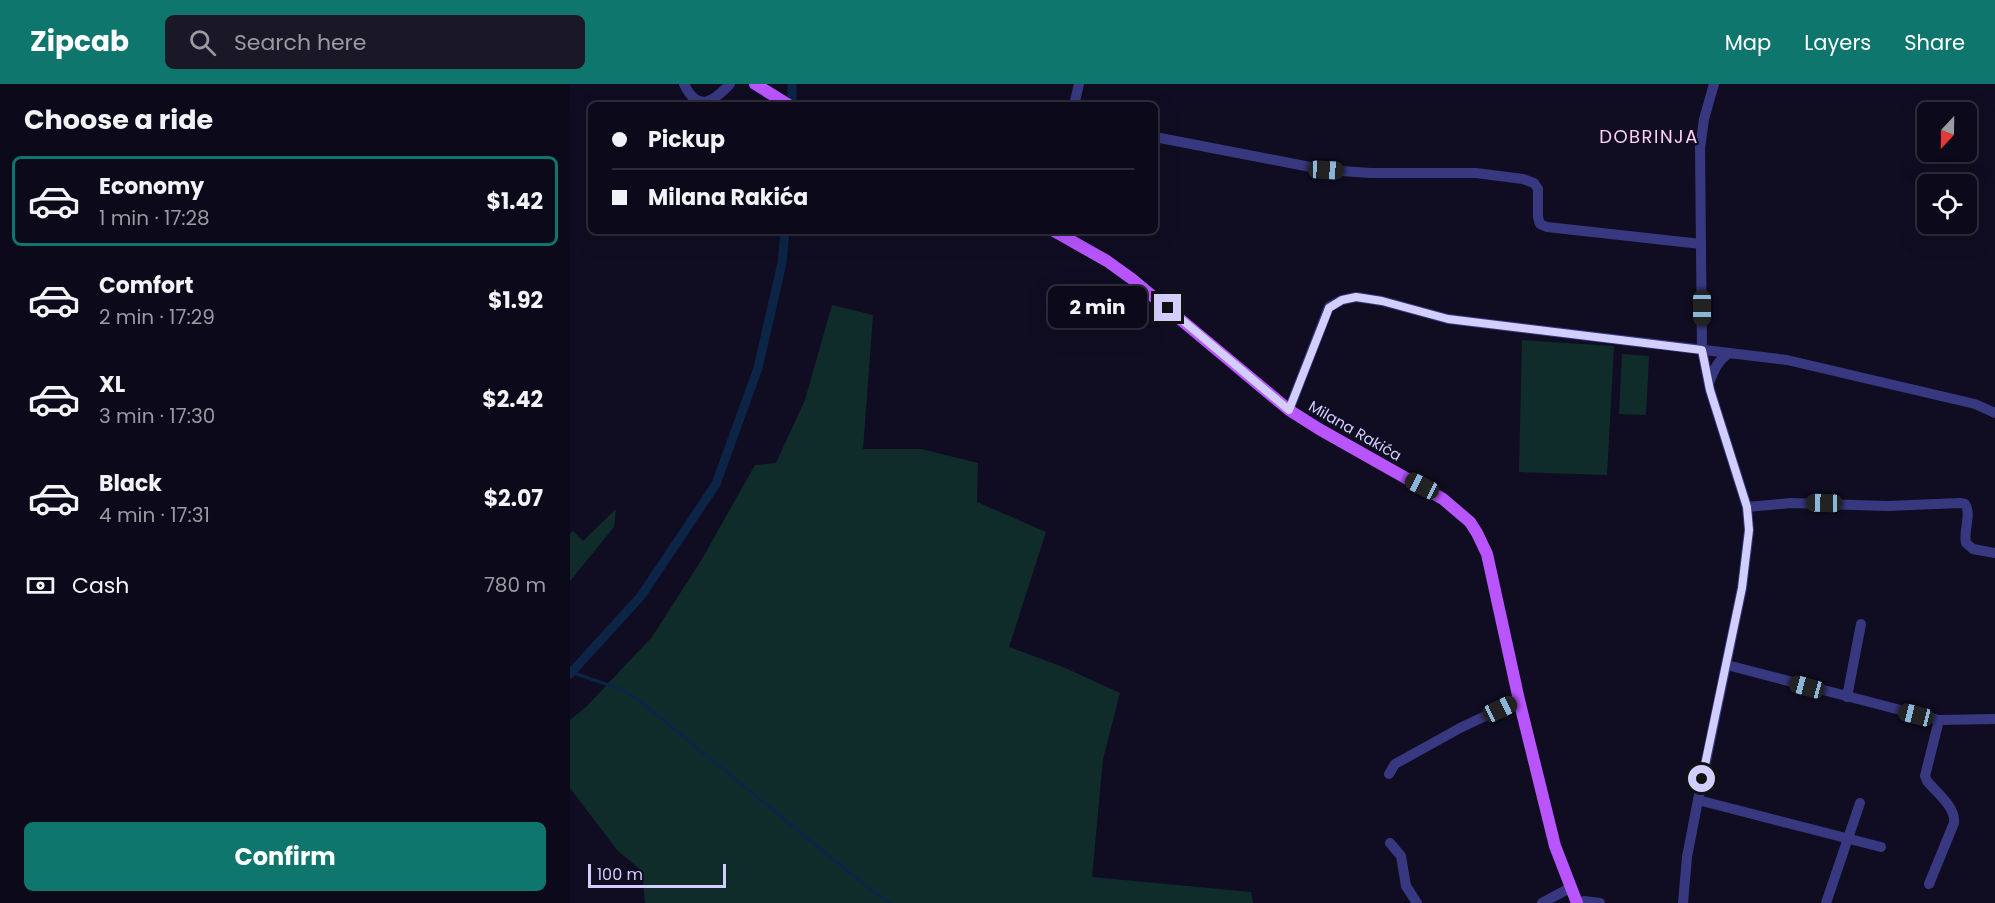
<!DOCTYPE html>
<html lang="en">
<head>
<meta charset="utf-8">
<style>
	body { margin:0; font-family:Poppins,sans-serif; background:#1a1827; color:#f1f3f6; height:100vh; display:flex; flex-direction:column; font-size:22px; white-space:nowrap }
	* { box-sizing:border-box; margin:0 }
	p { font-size:20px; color:#9a9aa2 }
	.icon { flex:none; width:33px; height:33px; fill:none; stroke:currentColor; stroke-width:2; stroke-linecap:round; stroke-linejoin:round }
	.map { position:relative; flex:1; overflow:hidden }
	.panel { display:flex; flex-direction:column; background:#0c0a1a; width:570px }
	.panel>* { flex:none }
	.top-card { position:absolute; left:18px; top:18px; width:570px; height:132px; border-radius:9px; box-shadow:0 6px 24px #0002,0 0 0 2px #2c2b39; display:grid; align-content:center; height:132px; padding:0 24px; background:#0c0a1a }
	.needle { width:39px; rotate:202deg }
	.tools { position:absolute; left:1347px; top:18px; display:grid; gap:12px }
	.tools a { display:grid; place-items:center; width:60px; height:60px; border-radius:9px; background:#0c0a1a; box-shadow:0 6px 24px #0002,0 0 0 2px #2c2b39; font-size:30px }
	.scale { position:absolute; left:18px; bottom:15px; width:138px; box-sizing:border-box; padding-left:6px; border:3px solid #d2ceff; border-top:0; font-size:16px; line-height:21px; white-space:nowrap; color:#d2ceff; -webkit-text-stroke:4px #100d22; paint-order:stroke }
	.end { position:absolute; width:27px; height:27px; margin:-14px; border:8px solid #d2ceff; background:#111; box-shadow:0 0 0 3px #111 }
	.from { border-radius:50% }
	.bubble { position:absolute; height:42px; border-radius:9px; background:#0c0a1a; box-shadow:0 6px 24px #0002,0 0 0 2px #2c2b39; font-size:20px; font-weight:700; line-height:42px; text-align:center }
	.car { position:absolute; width:18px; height:36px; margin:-18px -9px; border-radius:8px; box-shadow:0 0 4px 2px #0007; background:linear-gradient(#222 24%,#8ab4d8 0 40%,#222 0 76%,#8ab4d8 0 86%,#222 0) }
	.top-card b { display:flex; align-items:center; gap:21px; height:57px; font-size:22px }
	.top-card b+b { border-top:2px solid #2c2b39 }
	.top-card i { width:15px; height:15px; background:#f1f3f6 }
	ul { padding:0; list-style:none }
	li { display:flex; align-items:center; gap:18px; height:90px; margin:0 12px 9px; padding:0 12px; border:3px solid transparent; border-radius:9px }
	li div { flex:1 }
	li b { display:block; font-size:22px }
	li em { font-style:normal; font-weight:700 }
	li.active { border-color:#0f766e }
	li>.icon { width:54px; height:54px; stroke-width:1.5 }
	h2 { padding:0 24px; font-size:27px; line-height:72px }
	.pay { display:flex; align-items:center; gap:15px; height:66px; padding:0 24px; font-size:22px }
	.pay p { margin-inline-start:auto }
	.primary-button { display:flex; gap:12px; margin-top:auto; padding:12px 24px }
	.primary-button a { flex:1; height:69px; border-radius:9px; background:#0f766e; color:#fff; font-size:24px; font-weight:700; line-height:69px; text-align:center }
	header { display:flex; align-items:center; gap:36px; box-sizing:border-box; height:84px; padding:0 30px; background:#0f766e; color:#fff }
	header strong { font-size:28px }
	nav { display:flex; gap:33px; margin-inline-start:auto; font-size:21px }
	.search { width:420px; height:54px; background:#1a1827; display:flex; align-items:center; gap:15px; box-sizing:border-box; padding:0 21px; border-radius:9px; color:#9a9aa2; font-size:22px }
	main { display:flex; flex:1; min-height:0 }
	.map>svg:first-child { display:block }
	.green { fill:#102c2a }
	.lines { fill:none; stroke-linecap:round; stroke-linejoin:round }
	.stream { stroke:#0c2547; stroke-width:3 }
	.canal { stroke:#0c2547; stroke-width:9 }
	.minor { stroke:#383881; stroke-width:10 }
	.major { stroke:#b955ff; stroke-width:12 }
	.route { stroke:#d2ceff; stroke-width:8 }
	.labels { text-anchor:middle; stroke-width:4.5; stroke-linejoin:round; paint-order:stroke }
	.street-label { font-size:15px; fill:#d2ceff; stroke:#100d22 }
	.quarter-label { font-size:18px; letter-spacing:1.5px; fill:#ffd0f0; stroke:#100d22 }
</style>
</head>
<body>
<header>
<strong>Zipcab</strong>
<div class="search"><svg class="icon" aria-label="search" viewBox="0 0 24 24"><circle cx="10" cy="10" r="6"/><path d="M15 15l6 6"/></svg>Search here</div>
<nav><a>Map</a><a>Layers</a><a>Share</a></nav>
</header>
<main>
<section class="panel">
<h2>Choose a ride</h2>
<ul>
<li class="active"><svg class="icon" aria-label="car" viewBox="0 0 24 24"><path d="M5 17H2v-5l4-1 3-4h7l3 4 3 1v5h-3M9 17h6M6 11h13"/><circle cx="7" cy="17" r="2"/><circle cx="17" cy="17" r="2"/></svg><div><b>Economy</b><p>1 min · 17:28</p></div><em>$1.42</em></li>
<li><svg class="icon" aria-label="car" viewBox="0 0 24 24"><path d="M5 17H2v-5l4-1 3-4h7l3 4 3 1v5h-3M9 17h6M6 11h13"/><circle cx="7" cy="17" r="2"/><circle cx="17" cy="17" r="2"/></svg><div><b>Comfort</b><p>2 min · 17:29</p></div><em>$1.92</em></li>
<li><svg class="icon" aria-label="car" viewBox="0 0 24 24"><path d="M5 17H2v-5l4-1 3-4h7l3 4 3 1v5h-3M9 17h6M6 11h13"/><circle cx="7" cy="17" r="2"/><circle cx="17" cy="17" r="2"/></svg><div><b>XL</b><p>3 min · 17:30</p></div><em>$2.42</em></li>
<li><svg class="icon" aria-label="car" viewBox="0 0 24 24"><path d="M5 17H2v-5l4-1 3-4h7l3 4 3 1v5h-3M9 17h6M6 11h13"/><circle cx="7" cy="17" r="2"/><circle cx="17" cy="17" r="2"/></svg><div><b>Black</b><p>4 min · 17:31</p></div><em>$2.07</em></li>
</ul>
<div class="pay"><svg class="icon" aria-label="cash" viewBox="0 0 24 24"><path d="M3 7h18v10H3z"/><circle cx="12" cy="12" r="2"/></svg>Cash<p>780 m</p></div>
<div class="primary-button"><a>Confirm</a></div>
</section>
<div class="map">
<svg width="1425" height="819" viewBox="0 0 1425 819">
	<rect width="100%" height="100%" fill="#100d22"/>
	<g class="green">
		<path d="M262,221L303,231L293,365H351L408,379L407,418L476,448L439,563L493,583L550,609L533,675L522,793L681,808L683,819H75L72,787L47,766L0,704V636L16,623L82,553L132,475L185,381L206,379L235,316Z"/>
		<path d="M952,256L1044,262L1037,391L949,388Z"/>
		<path d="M1052,270L1079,272L1076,331L1049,330Z"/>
		<path d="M46,425L44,443L0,497V450L3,447L13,457Z"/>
	</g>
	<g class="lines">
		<path class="stream" d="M1,588L53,606L71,618L297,803L320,819"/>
		<g class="canal">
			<path d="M222,0V21"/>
			<path d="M0,590L71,512L146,400L188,284L212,179L215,147"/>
		</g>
		<g class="minor">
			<path d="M114,0C128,29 143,18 160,0"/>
			<path d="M504,21L509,0"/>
			<path d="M585,53L756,86L801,89H906L953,95L964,99L968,105V133L970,140L977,143L1131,160"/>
			<path d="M1139,299C1143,287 1148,276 1159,269"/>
			<path d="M719,326L759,223L772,216L786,213L812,217L878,235L1217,276L1405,320L1425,329"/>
			<path d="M1177,423L1221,419L1317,422L1390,419L1395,420C1402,431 1393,446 1396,459L1403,465L1425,469"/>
			<path d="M1157,581L1369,636L1425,635"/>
			<path d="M1277,613L1291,540"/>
			<path d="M819,690L825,680L890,644L949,616"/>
			<path d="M1128,716L1311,763"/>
			<path d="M820,759L831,772L836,802L847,819"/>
			<path d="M1359,800L1384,739C1386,723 1366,708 1357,697L1355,692L1369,636"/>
			<path d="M972,819L1000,804"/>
			<path d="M1006,819L1014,817L1030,819"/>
			<path d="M1113,819L1117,773L1128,716L1172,504L1179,446L1177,423L1140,306L1132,266L1130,64L1134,35L1144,0"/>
			<path d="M1256,819L1290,719"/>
		</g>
		<g class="major">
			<path d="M185,0L219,21"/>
			<path d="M484,147L537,177L562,195L719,326L749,345L873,415L900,438L907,449L917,470L949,616L985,762L1007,819"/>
		</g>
	</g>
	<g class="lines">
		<path class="route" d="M598,224L719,326L759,224L772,216L786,213L812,217L878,235L1132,266L1140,306L1177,423L1179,446L1172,504L1132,695"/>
	</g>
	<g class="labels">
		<g class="street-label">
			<text transform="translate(785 347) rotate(30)" y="5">Milana Rakića</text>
		</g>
		<g class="quarter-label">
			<text x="1079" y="59">DOBRINJA</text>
		</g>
	</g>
</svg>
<div class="tools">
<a><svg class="needle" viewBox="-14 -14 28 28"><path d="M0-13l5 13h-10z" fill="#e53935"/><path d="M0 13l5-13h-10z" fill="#9a9aa2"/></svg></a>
<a><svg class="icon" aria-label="locate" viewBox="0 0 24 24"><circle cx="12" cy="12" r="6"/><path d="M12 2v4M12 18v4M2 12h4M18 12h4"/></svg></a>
</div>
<div class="scale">100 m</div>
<i class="end from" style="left:1132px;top:695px"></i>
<i class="end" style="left:598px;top:224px"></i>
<div class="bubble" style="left:478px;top:202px;width:99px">2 min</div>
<i class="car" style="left:756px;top:86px;rotate:93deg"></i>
<i class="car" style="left:1132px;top:224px;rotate:180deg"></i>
<i class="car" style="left:852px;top:402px;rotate:297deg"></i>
<i class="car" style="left:1254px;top:419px;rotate:271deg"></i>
<i class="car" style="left:1237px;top:603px;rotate:285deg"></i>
<i class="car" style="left:930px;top:625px;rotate:65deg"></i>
<i class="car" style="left:1346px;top:631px;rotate:284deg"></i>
<div class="top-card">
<b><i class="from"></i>Pickup</b>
<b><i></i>Milana Rakića</b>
</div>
</div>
</main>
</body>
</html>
